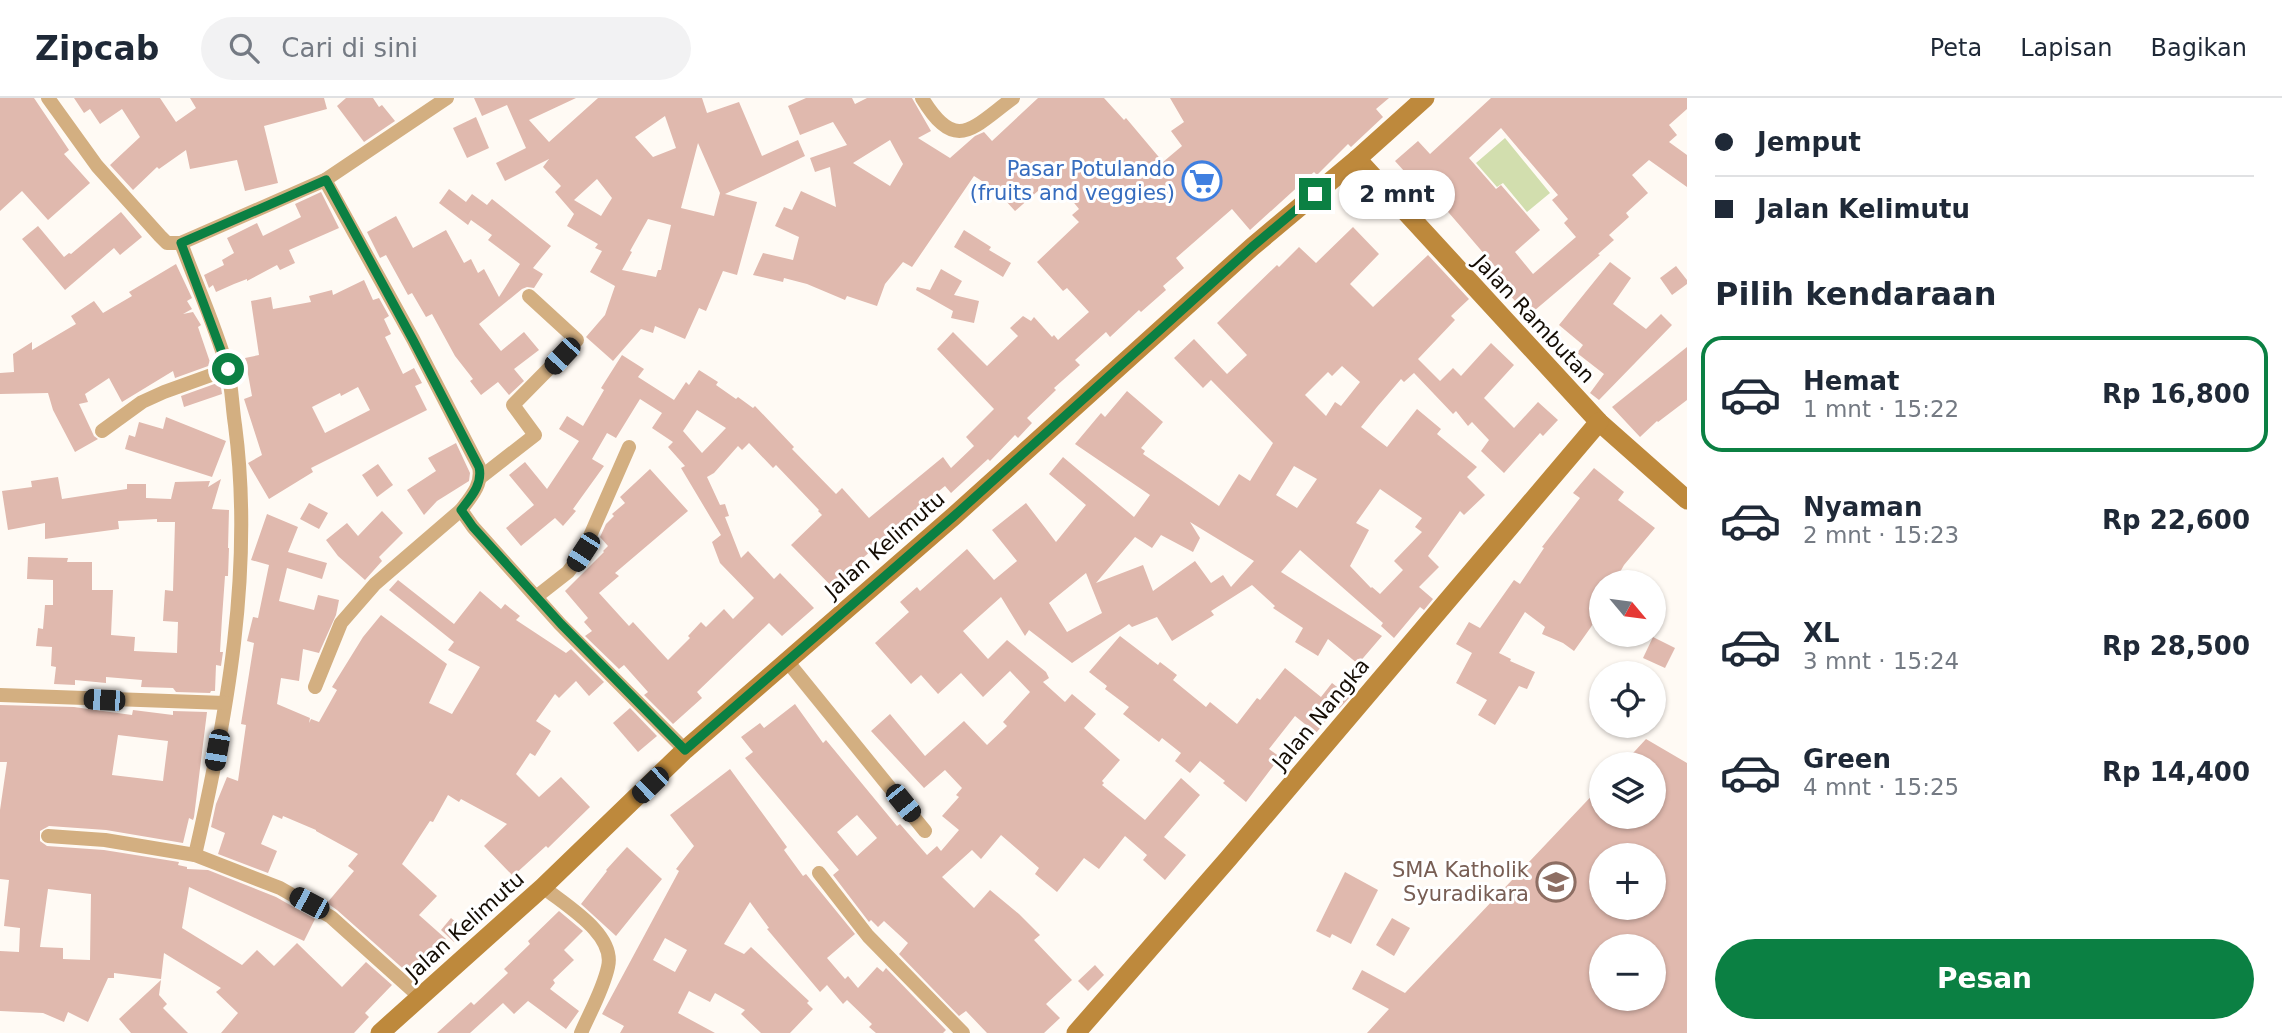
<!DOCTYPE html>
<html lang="id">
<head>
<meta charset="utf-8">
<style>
	body { margin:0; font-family:"DejaVu Sans",sans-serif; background:#f2f2f3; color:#1f2937; height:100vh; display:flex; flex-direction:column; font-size:26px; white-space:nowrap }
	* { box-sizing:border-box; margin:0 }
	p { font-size:23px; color:#747a83 }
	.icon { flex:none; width:38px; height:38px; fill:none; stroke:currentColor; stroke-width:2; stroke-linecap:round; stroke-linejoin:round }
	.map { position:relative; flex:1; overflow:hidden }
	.panel { display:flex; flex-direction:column; background:#fff; width:595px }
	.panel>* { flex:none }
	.banner { display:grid; align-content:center; height:154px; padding:0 28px; background:#fff }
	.needle { width:46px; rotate:119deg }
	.controls { position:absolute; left:1589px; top:472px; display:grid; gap:14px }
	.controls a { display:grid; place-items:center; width:77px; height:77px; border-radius:50%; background:#fff; box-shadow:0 2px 5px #0004; font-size:35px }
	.end { position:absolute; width:32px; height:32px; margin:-16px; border:9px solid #0b8043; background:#fff; box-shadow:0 0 0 4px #fff }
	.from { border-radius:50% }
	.bubble { position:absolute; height:49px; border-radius:24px; background:#fff; box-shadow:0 2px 5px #0004; font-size:23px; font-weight:700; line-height:49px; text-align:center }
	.car { position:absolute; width:21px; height:42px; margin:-21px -10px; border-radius:9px; box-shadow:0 0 5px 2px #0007; background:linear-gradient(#222 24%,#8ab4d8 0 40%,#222 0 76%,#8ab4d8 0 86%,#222 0) }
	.banner b { display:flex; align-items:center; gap:24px; height:66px; font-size:26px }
	.banner b+b { border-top:2px solid #e0e1e3 }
	.banner i { width:18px; height:18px; background:#1f2937 }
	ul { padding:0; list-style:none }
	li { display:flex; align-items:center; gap:21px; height:116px; margin:0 14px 10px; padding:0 14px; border:4px solid transparent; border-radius:21px }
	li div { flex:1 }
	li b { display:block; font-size:26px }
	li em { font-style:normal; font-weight:700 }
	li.selected { border-color:#0b8043 }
	li>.icon { width:63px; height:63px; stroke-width:1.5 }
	h2 { padding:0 28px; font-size:32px; line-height:84px }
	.primary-button { display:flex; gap:14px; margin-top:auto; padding:14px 28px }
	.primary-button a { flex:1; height:80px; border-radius:42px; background:#0b8043; color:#fff; font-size:28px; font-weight:700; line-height:80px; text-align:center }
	header { display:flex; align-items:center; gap:42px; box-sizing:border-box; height:98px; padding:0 35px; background:#fff; border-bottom:2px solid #e0e1e3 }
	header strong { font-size:33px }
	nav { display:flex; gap:38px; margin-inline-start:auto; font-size:24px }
	.search { width:490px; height:63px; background:#f2f2f3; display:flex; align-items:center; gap:18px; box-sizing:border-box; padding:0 24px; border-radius:38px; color:#747a83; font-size:26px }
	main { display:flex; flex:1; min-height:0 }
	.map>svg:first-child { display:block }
	.green { fill:#d2deae }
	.building { fill:#e0b9ae; fill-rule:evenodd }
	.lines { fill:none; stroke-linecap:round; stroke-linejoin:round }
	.street { stroke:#d3af81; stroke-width:14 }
	.secondary { stroke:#be893c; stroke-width:19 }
	.route { stroke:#0b8043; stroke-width:9 }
	.labels { text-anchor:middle; stroke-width:6; stroke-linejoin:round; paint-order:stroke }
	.shop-label { font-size:21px; fill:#366cbe; stroke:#fff; text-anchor:end }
	.street-label { font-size:21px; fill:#140c03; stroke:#fff }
	.education-label { font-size:21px; fill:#785e54; stroke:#fff; text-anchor:end }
</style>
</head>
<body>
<header>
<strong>Zipcab</strong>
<div class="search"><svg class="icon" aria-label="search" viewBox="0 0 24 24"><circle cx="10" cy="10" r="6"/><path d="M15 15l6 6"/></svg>Cari di sini</div>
<nav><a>Peta</a><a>Lapisan</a><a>Bagikan</a></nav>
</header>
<main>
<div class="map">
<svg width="1687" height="935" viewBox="0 0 1687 935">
	<rect width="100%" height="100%" fill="#fffaf4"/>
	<path class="green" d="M1505,40L1550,95L1527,114L1503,85L1497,89L1476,65Z"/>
	<g class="building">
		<path d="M0,0H34L69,52L64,56L90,85L48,122L22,93L0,113Z"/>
		<path d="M74,0H160L176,24L196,10L190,0H324L327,11L264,28L278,85L245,93L237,62L190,71L186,52L159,71L157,69L133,92L110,67L140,39L122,11L100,26L90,11L84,15Z"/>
		<path d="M346,0H373L379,9L382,7L395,23L364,44L337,8Z"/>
		<path d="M474,0H576L529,22L549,44L598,0H702L707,15L739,4L762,58L798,42L805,58L725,96L757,104L737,177L723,173L706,213L699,210L685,241L655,228L653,235L641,231L613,263L586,239L605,217L615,188L590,174L602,153L595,150L598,146L567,128L574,116L555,94L561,88L543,69L549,61L505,83L496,65L526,50L507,7L482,18ZM665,18L676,50L653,59L635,39ZM698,45L720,95L714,118L681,110ZM597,81L612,100L601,118L574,102ZM648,121L671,127L661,172H658L656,179L622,172L632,154L630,153Z"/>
		<path d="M806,0H852L855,6L867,0H912L931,33L918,40L950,60L975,38L984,34L992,43L1038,0H1104L1124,22L1126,20L1163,64L1182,48L1171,33L1184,24L1170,0H1389L1376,11L1383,19L1351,49L1348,46L1317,77L1314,74L1250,132L1232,111L1176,160L1184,170L1163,188L1166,192L1141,214L1139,212L1110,239L1106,234L1075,262L1080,267L1054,290L1056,292L1027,320L1032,325L1018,340L1015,337L990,363L988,361L951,395L945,388L918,410L920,412L852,469L861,478L841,498L791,447L822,417L818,413L819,412L776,367L773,370L749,345L742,352L738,348L714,375L707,379L720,407L725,406L729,418L725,419L741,460L748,453L774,481L780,475L814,510L782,538L769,525L697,594L702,600L673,626L644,597L648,594L624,567L619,571L585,538L592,533L584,524L588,520L565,493L604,454L603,453L608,448L600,439L606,426L614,418L612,416L625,405L620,399L650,371L688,413L615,475L619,478L599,495L629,528L633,524L668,562L690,540L688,538L701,524L706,529L724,511L733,521L754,500L720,465L712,444L721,437L681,370L685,368L668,349L673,344L652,330L662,315L640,301L616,340L607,335L592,361L604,368L573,411L576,413L563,428L555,420L521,448L506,430L534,407L509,377L525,364L547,391L579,343L559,331L567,318L583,328L604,292L601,290L622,257L644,271L638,279L674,302L686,284L689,287L699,272L718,284L716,287L736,301L738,299L753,310L755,308L794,349L792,351L836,396L842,390L869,420L943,359L951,370L974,348L966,339L994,311L937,251L953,234L987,268L1018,238L1010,230L1023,218L1031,223L1034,219L1052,239L1054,237L1058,242L1089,214L1067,190L1063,193L1037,164L1079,124L1072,117L1079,111L1062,90L1048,102L1039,92L1015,113L996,92L974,78L912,169L903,164L885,186L877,208L847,198L845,202L807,186L784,180L783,184L753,177L763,155L793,162L799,139L775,128L784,109L792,112L801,93L836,109L830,69L815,74L810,60L847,47L833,24L800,37L788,8ZM890,42L903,66L890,88L853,65ZM697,312L726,330L702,355L683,333Z"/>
		<path d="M1491,0H1687V11L1669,27L1677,37L1669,44L1687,57V89L1649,62L1632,77L1648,95L1626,115L1629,119L1609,137L1614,142L1598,156L1600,157L1528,218L1509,196L1515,192L1462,130L1436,100L1432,104L1395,63L1418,43L1430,56ZM1501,30L1558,97L1552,102L1568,121L1564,125L1576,139L1533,176L1515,154L1540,132L1501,87L1496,91L1469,60Z"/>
		<path d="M476,19L489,50L467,60L453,30Z"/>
		<path d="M449,91L466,104L472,96L487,107L492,101L551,148L533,170L543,176L534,190L527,189L522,191L479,226L501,253L524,234L539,252L514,271L524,283L509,297L498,284L481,297L470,283L473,281L455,258L432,216L426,219L412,195L408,197L386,157L380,160L367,134L396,118L413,150L446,132L464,165L471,161L478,175L484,171L499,199L520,166L488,142L492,137L471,122L468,127L439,105Z"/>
		<path d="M321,94L339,130L289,152L295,165L280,172L277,167L247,183V181L234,186L216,194L213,187L209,190L204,177L224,167L222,162L234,155L227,140L257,125L263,138L301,119L295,106Z"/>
		<path d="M121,114L142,139L120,157L114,150L65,192L22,141L38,128L64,159L69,155L71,156Z"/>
		<path d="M1353,129L1379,156L1350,186L1373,209L1428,157L1469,201L1451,218L1455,222L1418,261L1440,283L1453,270L1461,278L1491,245L1514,267L1484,300L1514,330L1538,304L1558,322L1543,338L1540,335L1504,375L1481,353L1489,342L1472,324L1468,328L1456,313L1453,316L1414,275L1404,284L1401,281L1377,309L1361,329L1387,349L1417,311L1441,331L1437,336L1477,369L1467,379L1485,397L1464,417L1460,413L1428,458L1439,469L1419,489L1433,501L1424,512L1420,509L1394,540L1381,528L1383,525L1300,452L1281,474L1382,538L1358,566L1328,541L1318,558L1295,544L1303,530L1273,510L1275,508L1252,487L1211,513L1214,517L1172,543L1157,519L1132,529L1129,526L1072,565L1029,532L1025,538L1001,499L963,533L988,561L1007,542L1046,574L1049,580L1043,584L1065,604L1072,596L1096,616L1084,630L1120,662L1102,683L1104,685L1102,687L1145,722L1181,680L1200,697L1164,739L1186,757L1165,782L1143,762L1147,757L1125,738L1099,771L1084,760L1057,794L1035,776L1039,770L1001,737L981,761L972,752L942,779L974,810L990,792L1019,816L1040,837L1034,842L1072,882L1046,906L1060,920L1044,935H987L966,913L959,918L899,856L908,845L884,823L878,829L871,822L869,824L833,777L839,772L745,660L753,654L741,639L760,625L764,630L795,606L823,645L826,642L897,728L900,726L927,757L937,748L941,753L959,732L942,718L959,699L956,697L962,690L945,672L924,690L871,633L890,616L925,658L964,623L987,647L1007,628L1003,624L1030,594L1010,573L983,599L961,575L938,596L921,577L911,586L875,545L909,514L900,504L917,489L920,493L967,451L994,482L1017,463L992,432L1026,405L1056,444L1086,407L1049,376L1063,359L1134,419L1150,397L1075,346L1101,315L1105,319L1127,293L1163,324L1141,350L1145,353L1143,356L1219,408L1239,376L1250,383L1273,345L1211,282L1203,290L1174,260L1194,241L1227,276L1247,257L1217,225L1277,167L1279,169L1299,149L1316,165ZM1342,268L1360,284L1341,308L1335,304L1326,318L1305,297L1328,274L1332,278ZM1294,368L1317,381L1297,410L1276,397ZM1380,391L1422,420L1415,429L1422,434L1394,463L1403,472L1380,496L1372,489L1371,490L1350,468L1369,432L1356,425ZM1190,424L1254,463L1231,489L1223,477L1211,485L1195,463L1153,493L1143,467L1096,485L1135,439L1152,450L1161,437L1193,454L1200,440ZM1086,475L1102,515L1067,534L1049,505ZM857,717L877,740L857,758L837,734Z"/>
		<path d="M964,132L991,149L989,152L1011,165L1003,179L954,149Z"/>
		<path d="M1610,164L1631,180L1613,206L1646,231L1661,216L1672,227L1599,302L1590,295L1604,276L1577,255L1583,247L1559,227Z"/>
		<path d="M176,166L192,200L187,203L192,211L183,216L193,214L201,227L198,229L211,267L175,280L173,273L122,304L109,280L85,296L88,304L79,306L94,338L98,341L75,354L53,312L48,295L0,296V275L14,274L13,256L32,244V252L76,226L71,218L94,203L103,215L132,198L129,194Z"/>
		<path d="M1676,168L1687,182V186L1672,197L1660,180Z"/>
		<path d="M941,171L962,183L954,197L979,203L974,225L951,220L953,213L916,192L917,189L930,192Z"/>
		<path d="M364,182L373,202L379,200L389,218L384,221L391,236L385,239L403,276L414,270L422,285L415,288L427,312L311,370L313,374L269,401L248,365L262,357L244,301L252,298L245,260L259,257L251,203L271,199L273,211L311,204L309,198L332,192L333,197ZM358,289L370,312L325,335L312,309L340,295L341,298Z"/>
		<path d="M1687,249V302L1658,324L1657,323L1640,339L1612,309Z"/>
		<path d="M220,284L222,296L184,309L181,298Z"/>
		<path d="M166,319L226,343L212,379L125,351L129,337L135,339L139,324L163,331Z"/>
		<path d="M456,345L470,375L469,383L437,403L424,417L407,392L436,373L428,360Z"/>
		<path d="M378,366L393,387L377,399L362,377Z"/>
		<path d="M1594,370L1624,394L1618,402L1655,430L1624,467L1614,485H1601V510L1591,529L1574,553L1563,545L1542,536L1545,529L1525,514L1499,555L1511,561L1510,563L1535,574L1527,591L1519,588L1495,627L1478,617L1487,602L1456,585L1472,555L1456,546L1469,524L1480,530L1514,482L1520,486L1544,450L1542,449L1580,400L1573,395Z"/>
		<path d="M58,379L62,401L127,391V386H146V400L171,401L175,384L210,383L208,389L221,381L212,411L229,412L228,450H229L228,478H225L222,520L220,554H223L221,568L216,567L215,593H211L210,595L176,594L173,590L141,589L142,582L106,579V585L75,582V587L54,586L56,569L51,568L52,549L36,548L38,530L43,531L45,507H53V482L27,481L28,459L68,460L67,464H92V492H113L111,537L135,539L134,553L177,555L178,524L163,523L165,492L173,493L175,424H157V421L118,423L119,431L45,441V425L8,432L2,393L32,389L31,383Z"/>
		<path d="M309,405L328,415L319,431L300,421Z"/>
		<path d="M382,413L403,435L379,459L382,463L365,482L338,458L326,442L347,425L358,438Z"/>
		<path d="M267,416L298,429L288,454L327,465L322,481L287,470L279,503L314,512L318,497L339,502L336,517L319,555L303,551L299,583L281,580L277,606L310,620L309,625L311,621L319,624L337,592L332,589L363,539L381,517L447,566L429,605L452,616L480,569L448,552L454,544L389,492L398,482L454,526L480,493L501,511L505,506L520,518L516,522L566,555L571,551L604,584L589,598L576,583L559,600L555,596L536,623L551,633L535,658L530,655L516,676L539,699L561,679L590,709L548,750L546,748L513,778L484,748L507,726L461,701L459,704L448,697L433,724L430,723L402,766L437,798L419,817L446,841L430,859L435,863L417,883L337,812L327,805L354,773L348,768L358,756L316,733V732L283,718L282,721L273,717L261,746L277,753L268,775L218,756L225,735L211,729L216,706L227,679L238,683L246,627L241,626L254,545L247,543L253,519L258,520L269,467L251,462Z"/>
		<path d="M1120,538L1158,567L1160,564L1177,577L1173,582L1206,609L1210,604L1237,626L1257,600L1260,602L1285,570L1321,599L1332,585L1350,599L1339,611L1337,610L1316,635L1295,618L1269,651L1280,659L1246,704L1223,685L1225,683L1200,663L1190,675L1175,663L1181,655L1162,640L1159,644L1123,616L1129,609L1105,591L1107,588L1089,574Z"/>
		<path d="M1653,539L1675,550L1665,570L1643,560Z"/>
		<path d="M0,607L74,609L132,617L133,612L173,617V613L207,614L194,719L193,722L189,720L183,745L106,732L49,728L40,733V743L47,748L104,752L179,764L178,767L187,769V771L208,772L276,799L315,821L304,843L189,789L182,830L242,867L257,852L274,868L297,845L342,889L366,864L392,887L365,915L369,919L354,935H221L238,915L216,894L221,890L164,855L161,881L114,875V880H108L88,924L68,914L64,924L43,915L0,913V853L19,854L20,830L4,828L9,782L0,781V712L7,664H0ZM118,637L168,643L163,683L112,677ZM48,791L91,796L90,862L63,861V850L40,849Z"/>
		<path d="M630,610L657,638L638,654L613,625Z"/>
		<path d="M1646,641L1687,665V935H1367L1389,911L1352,891L1362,872L1405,895L1601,688V719H1654V667H1622ZM1601,758H1654V810H1601ZM1601,849H1654V901H1601Z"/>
		<path d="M730,671L787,749L784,752L803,778L806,776L855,836L827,860L845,881L848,878L858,890L877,869L883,874L886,870L946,932L943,935H876L869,929L872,926L847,902L843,906L827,887L820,894L767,831L769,830L750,804L724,846L744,856L751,849L809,903L807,905L813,911L790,935H761L741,916L745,912L715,895L710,904L689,893L678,915L715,935H620L624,928L602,916L679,773L676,771L694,748L670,717ZM665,840L687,852L675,874L653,862Z"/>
		<path d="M627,749L662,781L616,838L581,806L607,773L606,772Z"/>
		<path d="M1345,774L1378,792L1351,846L1332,836L1330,840L1316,833Z"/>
		<path d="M559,813L583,833L564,852L574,862L553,882L555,885L550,891L579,913L566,931L528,903L514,916L503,905L470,935H437L471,904L474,907L508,875L504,871L530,846L528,843Z"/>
		<path d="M451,820L465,832L454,844L441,832Z"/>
		<path d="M1392,820L1410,830L1394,858L1376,847Z"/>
		<path d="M1095,867L1104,877L1088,893L1078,883Z"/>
		<path d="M161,882L159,897L167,906L163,910L188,935H131L119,921Z"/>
	</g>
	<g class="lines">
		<g class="street">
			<path d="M48,0L97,68L160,138L167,145H181L325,82L447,0"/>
			<path d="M922,0C956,56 972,30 1013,0"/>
			<path d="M325,82L413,241L479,369C483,386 471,399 461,412L473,429L560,526L685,652"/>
			<path d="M181,145C196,186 215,227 227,269C232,288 232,308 235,327C254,470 227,619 195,757"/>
			<path d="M102,333L142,304L164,294L228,271"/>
			<path d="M481,379L535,337L513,307L577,242L529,198"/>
			<path d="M536,499L568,474L583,454L629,349"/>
			<path d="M787,563L925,733"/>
			<path d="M315,589L341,525L375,486L461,412"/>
			<path d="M0,597L225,605"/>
			<path d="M48,738L105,742L195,757L280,790L331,819L420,899"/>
			<path d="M819,775L868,838L963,935"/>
			<path d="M543,789C565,807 616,836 608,869C603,892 590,914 581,935"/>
		</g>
		<g class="secondary">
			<path d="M1357,61L1599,324L1687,402"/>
			<path d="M380,935L543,789L685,652L954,418L1252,149L1357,61L1425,0"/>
			<path d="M1076,935L1228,761L1599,324"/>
		</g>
	</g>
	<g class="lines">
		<path class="route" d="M228,271L181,145L326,82L413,242L479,369C483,386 471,399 461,412L473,429L561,526L685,652L954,418L1252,149L1315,96"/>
	</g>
	<defs>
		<g id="supermarket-ring" transform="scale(2.0125)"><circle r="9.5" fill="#fff" stroke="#3f7fe0" stroke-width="1.5"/><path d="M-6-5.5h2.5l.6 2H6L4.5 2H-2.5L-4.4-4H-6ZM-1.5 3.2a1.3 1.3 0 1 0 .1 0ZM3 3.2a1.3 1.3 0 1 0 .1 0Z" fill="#3f7fe0"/></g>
		<g id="school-ring" transform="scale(2.0125)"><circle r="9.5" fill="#fff" stroke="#8d6e63" stroke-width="1.5"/><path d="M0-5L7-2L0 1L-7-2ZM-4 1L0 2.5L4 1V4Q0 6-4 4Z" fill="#8d6e63"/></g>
	</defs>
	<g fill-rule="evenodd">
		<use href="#supermarket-ring" x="1202" y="83"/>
		<use href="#school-ring" x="1556" y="784"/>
	</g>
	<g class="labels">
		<g class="shop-label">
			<text x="1175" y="78">Pasar Potulando<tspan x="1175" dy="24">(fruits and veggies)</tspan></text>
		</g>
		<g class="street-label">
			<text transform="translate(1534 221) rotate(47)" y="7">Jalan Rambutan</text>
			<text transform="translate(885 447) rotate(-41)" y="7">Jalan Kelimutu</text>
			<text transform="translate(1321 616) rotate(-50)" y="7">Jalan Nangka</text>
			<text transform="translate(465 828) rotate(-42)" y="7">Jalan Kelimutu</text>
		</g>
		<g class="education-label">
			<text x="1529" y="779">SMA Katholik<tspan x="1529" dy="24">Syuradikara</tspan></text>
		</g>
	</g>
</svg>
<div class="controls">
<a><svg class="needle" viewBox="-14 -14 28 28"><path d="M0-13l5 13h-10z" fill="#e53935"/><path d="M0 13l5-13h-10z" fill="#747a83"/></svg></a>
<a><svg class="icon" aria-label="locate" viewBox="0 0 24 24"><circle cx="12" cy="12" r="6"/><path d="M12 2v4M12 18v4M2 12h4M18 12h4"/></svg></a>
<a><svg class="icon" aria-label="layers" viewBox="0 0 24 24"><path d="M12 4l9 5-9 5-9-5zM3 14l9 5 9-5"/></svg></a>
<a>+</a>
<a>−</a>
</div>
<i class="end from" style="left:228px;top:271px"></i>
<i class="end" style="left:1315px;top:96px"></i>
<div class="bubble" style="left:1339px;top:72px;width:116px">2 mnt</div>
<i class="car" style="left:562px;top:258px;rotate:223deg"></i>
<i class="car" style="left:583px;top:454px;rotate:213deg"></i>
<i class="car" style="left:104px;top:602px;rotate:273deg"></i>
<i class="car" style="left:217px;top:652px;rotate:190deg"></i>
<i class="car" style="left:650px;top:687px;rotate:226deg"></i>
<i class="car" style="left:903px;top:705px;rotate:141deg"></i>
<i class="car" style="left:309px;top:805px;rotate:298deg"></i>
</div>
<section class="panel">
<div class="banner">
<b><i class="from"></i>Jemput</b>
<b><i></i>Jalan Kelimutu</b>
</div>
<h2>Pilih kendaraan</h2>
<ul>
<li class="selected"><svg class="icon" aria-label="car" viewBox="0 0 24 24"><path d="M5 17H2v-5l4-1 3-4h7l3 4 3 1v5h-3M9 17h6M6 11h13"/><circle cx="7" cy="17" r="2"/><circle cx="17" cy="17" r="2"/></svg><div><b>Hemat</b><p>1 mnt · 15:22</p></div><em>Rp 16,800</em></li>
<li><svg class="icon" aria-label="car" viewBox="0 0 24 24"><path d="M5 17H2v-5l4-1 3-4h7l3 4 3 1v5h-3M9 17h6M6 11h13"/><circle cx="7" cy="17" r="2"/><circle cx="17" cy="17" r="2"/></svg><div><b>Nyaman</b><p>2 mnt · 15:23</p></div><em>Rp 22,600</em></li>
<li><svg class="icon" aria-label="car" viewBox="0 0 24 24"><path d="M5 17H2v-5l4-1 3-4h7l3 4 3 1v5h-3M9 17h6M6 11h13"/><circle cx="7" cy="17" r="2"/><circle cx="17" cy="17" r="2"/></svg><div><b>XL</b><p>3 mnt · 15:24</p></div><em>Rp 28,500</em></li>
<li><svg class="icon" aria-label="car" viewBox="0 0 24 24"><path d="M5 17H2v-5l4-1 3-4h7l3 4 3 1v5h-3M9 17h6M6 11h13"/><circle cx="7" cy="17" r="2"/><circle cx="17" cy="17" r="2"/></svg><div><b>Green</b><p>4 mnt · 15:25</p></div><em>Rp 14,400</em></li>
</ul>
<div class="primary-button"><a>Pesan</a></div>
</section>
</main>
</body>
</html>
